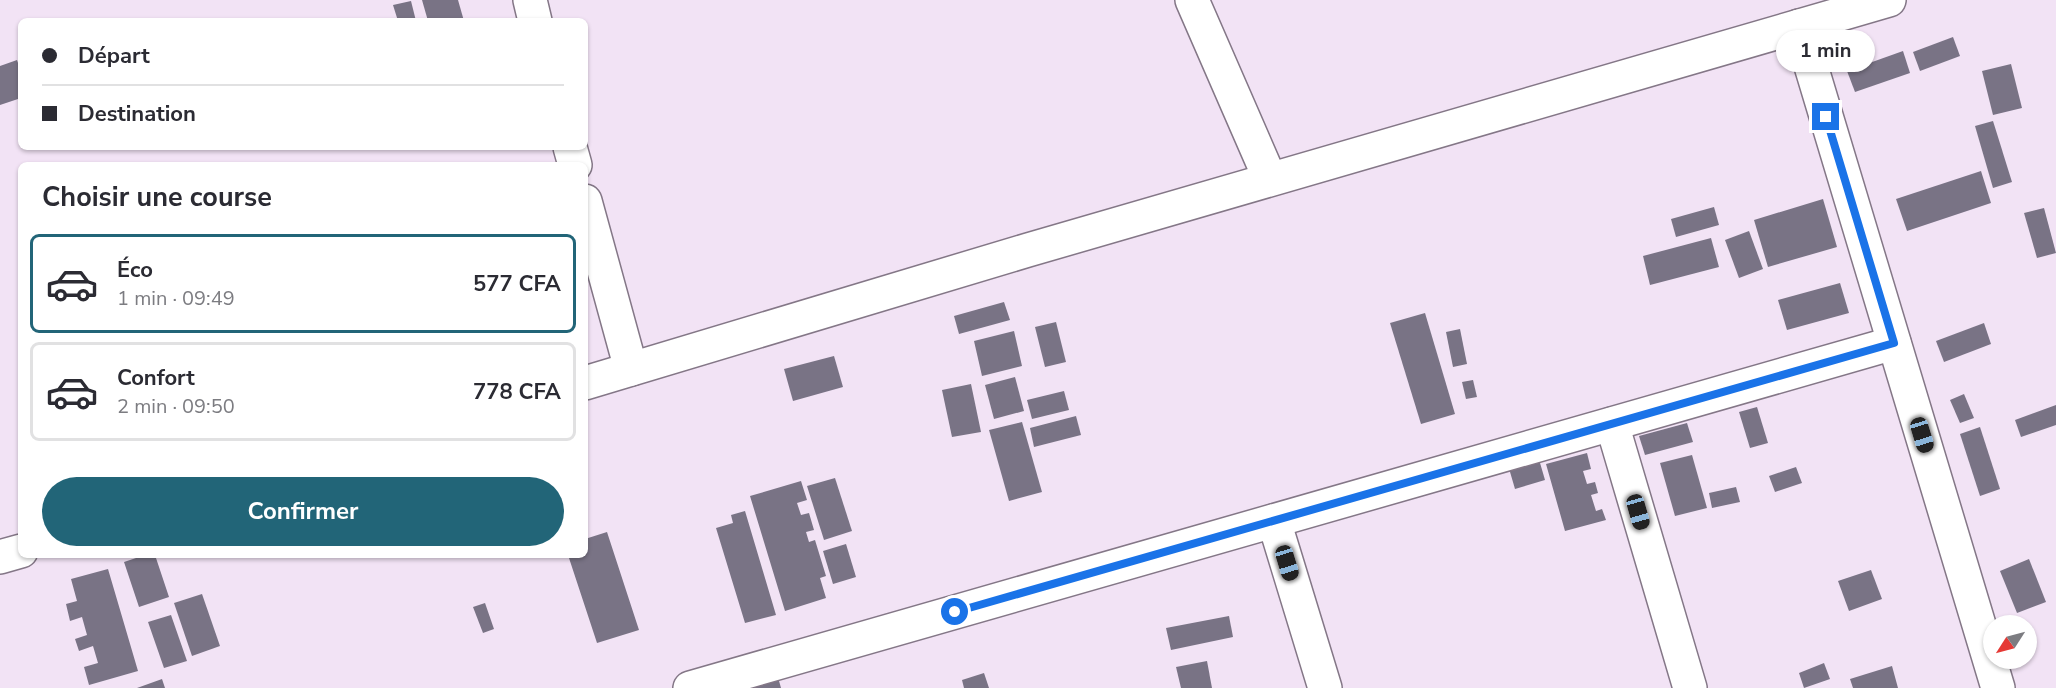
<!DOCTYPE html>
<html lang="fr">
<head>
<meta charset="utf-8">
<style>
	body { margin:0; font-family:"Nunito Sans",sans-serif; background:#f7f7f7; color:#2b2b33; height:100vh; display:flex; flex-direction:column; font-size:22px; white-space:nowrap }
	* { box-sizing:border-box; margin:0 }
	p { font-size:20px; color:#7c7c81 }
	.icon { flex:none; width:33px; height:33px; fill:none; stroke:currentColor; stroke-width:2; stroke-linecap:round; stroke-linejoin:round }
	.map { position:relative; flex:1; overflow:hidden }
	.side { position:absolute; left:18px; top:162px; width:570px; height:396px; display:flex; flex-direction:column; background:#fff; border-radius:9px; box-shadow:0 2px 4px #0004 }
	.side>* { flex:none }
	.banner { position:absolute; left:18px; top:18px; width:570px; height:132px; border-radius:9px; box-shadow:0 2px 4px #0004; display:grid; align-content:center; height:132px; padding:0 24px; background:#fff }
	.needle { width:39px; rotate:234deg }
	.fabs { position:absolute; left:1983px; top:615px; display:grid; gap:12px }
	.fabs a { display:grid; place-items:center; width:54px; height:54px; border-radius:50%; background:#fff; box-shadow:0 2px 4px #0004; font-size:30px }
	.end { position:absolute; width:27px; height:27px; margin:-14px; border:8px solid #1a73e8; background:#fff; box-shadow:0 0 0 3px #fff }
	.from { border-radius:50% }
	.bubble { position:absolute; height:42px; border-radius:21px; background:#fff; box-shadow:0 2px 4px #0004; font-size:20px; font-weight:700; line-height:42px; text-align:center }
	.car { position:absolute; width:18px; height:36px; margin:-18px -9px; border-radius:8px; box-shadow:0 0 4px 2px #0007; background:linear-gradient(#222 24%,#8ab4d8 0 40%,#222 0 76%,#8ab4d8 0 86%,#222 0) }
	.banner b { display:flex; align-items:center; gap:21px; height:57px; font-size:22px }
	.banner b+b { border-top:2px solid #e1e1e2 }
	.banner i { width:15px; height:15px; background:#2b2b33 }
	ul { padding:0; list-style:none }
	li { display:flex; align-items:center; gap:18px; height:99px; margin:0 12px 9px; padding:0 12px; border:3px solid #e1e1e2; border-radius:9px }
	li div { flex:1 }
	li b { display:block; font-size:22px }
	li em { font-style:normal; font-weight:700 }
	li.current { border-color:#226578 }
	li>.icon { width:54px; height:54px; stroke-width:1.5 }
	h2 { padding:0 24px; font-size:27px; line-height:72px }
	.action { display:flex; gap:12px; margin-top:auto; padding:12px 24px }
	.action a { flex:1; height:69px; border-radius:36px; background:#226578; color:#fff; font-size:24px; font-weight:700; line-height:69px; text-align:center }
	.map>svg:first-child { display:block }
	.building { fill:#797385 }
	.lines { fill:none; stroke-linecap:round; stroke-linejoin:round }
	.street-casing { stroke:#847787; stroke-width:36 }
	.street { stroke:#fff; stroke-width:33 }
	.route { stroke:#1a73e8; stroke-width:8 }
</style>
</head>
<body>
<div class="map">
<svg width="2056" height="688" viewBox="0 0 2056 688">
	<rect width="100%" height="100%" fill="#f2e3f5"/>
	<g class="building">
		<path d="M422,0H458L464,21H428Z"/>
		<path d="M411,1L416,21H398L393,5Z"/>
		<path d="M1953,37L1960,56L1920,71L1913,52Z"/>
		<path d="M1903,51L1910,73L1855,92L1847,71Z"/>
		<path d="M17,60L21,72V98L0,105V66Z"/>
		<path d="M2011,64L2022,108L1993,115L1982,71Z"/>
		<path d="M1993,121L2012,182L1993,188L1975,126Z"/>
		<path d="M1981,171L1991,203L1907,231L1896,199Z"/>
		<path d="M1823,199L1837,247L1768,267L1754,220Z"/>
		<path d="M1714,207L1719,225L1676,237L1671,219Z"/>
		<path d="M2044,208L2056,253L2037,258L2024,213Z"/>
		<path d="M1749,231L1763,269L1739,278L1725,240Z"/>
		<path d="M1711,238L1719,267L1650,285L1643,256Z"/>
		<path d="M1840,283L1849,313L1787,330L1778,300Z"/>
		<path d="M1004,302L1010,320L959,334L954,316Z"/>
		<path d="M1425,313L1455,414L1421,424L1390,323Z"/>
		<path d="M1056,322L1066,362L1045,367L1035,327Z"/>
		<path d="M1984,323L1991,344L1944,362L1936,341Z"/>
		<path d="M1460,329L1467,364L1453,367L1446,332Z"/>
		<path d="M1014,331L1022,366L982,376L974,341Z"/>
		<path d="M834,356L843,387L793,401L784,369Z"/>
		<path d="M1015,377L1024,411L994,419L985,385Z"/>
		<path d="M1473,380L1477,397L1466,399L1462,382Z"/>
		<path d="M971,384L981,432L952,437L942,390Z"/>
		<path d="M1064,391L1069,410L1032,419L1027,400Z"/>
		<path d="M1964,394L1974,418L1960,423L1950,400Z"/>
		<path d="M2056,405V425L2021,437L2015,420Z"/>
		<path d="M1757,407L1768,443L1750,448L1739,412Z"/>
		<path d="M1076,416L1081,435L1034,447L1030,428Z"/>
		<path d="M1022,422L1042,492L1009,501L989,430Z"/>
		<path d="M1687,423L1693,442L1645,455L1639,436Z"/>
		<path d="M1980,427L2000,489L1980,496L1960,434Z"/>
		<path d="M1587,453L1591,469L1583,471L1587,484L1595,482L1598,493L1591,495L1596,511L1602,509L1606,520L1565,531L1546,464Z"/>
		<path d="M1692,455L1707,508L1675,516L1660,463Z"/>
		<path d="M1538,456L1545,480L1515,489L1508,465Z"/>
		<path d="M1796,467L1802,483L1775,492L1769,476Z"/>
		<path d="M835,478L852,531L824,540L807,486Z"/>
		<path d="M801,481L807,500L797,503L801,515L809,513L814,530L806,532L809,542L815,540L826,576L820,578L826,598L785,611L750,496Z"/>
		<path d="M1736,487L1740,502L1712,508L1709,493Z"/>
		<path d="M745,511L776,615L745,623L716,528L733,523L731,515Z"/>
		<path d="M607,532L639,630L597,643L568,555H585V539Z"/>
		<path d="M846,544L856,577L833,584L823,551Z"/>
		<path d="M145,555H155L169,597L139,607L124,562Z"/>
		<path d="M2029,559L2046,602L2017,613L2000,571Z"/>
		<path d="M108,569L138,671L89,685L84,667L98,663L93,646L79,651L75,639L87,635L82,617L70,621L66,604L77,601L71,579Z"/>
		<path d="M1871,570L1882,599L1849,611L1838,581Z"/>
		<path d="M202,594L220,646L192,656L174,603Z"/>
		<path d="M485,603L494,629L483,633L473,607Z"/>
		<path d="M171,615L187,661L164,668L148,622Z"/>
		<path d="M1229,616L1233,637L1171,650L1166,628Z"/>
		<path d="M1207,661L1212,688H1181L1176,667Z"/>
		<path d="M1824,663L1830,679L1804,688L1799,673Z"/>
		<path d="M1892,666L1898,688H1853L1850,679Z"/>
		<path d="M776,670L781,688H742Z"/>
		<path d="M984,673L989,688H964L962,680Z"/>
		<path d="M162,679L165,688H137Z"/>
	</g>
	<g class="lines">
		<g class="street-casing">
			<g id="street">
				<path d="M530,0L535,21"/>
				<path d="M1192,0L1270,179"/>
				<path d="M1799,26L1998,688"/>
				<path d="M570,147L575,165"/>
				<path d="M585,201L631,369"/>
				<path d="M585,383L1028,250L1889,0"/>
				<path d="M1612,424L1690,688"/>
				<path d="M1274,521L1325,688"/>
				<path d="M0,557L21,551"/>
				<path d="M690,688L1894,343"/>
			</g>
		</g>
		<use href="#street" class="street"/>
	</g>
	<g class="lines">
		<path class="route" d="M955,612L1894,343L1826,117"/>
	</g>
</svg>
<div class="fabs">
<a><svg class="needle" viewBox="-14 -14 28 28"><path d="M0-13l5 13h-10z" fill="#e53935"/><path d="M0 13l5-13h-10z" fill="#7c7c81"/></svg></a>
</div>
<i class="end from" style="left:955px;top:612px"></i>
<i class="end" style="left:1826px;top:117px"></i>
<div class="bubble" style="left:1776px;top:30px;width:99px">1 min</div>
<i class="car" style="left:1922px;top:435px;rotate:163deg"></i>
<i class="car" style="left:1638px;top:512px;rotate:164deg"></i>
<i class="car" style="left:1287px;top:563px;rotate:163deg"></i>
<div class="banner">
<b><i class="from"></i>Départ</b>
<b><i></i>Destination</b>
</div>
<section class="side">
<h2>Choisir une course</h2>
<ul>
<li class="current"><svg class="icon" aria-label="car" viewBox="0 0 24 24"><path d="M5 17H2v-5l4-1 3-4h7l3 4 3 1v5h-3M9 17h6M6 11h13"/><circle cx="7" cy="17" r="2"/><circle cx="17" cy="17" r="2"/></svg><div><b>Éco</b><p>1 min · 09:49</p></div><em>577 CFA</em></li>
<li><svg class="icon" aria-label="car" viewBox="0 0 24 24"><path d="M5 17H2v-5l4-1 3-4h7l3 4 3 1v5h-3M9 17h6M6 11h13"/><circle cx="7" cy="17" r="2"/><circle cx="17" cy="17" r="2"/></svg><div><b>Confort</b><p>2 min · 09:50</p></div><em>778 CFA</em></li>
</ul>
<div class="action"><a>Confirmer</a></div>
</section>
</div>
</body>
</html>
